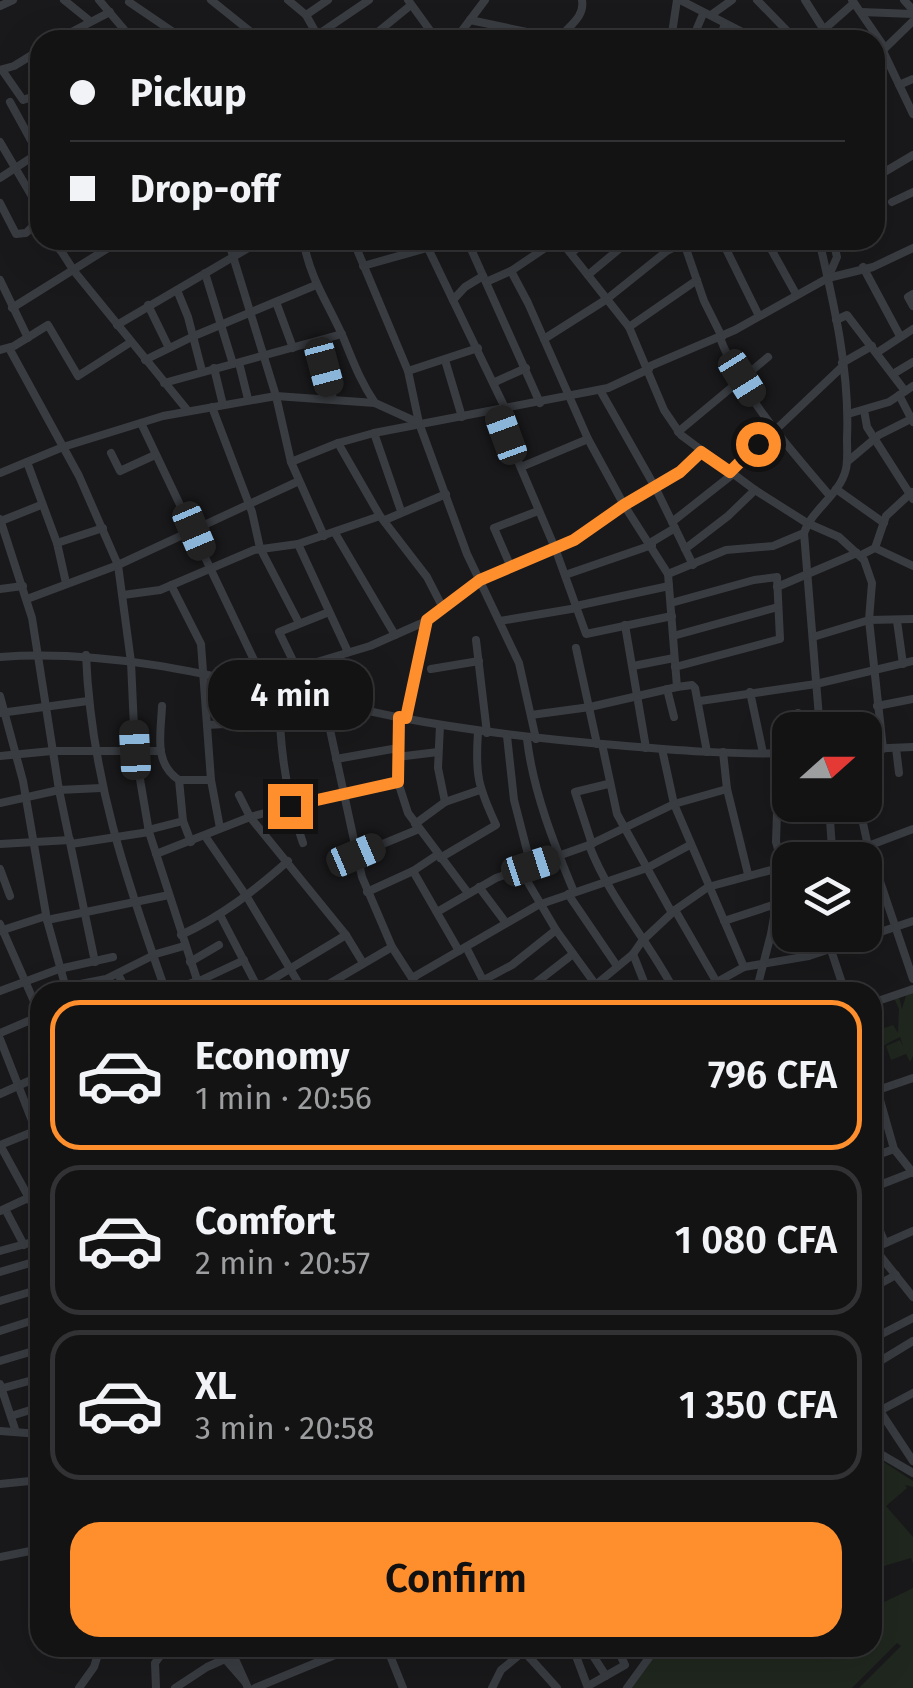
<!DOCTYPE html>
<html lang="en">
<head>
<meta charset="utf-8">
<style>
	body { margin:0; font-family:"Fira Sans",sans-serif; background:#202022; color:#f1f3f6; height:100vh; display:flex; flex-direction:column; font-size:38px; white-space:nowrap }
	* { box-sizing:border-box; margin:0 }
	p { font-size:32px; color:#9d9ea0 }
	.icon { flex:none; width:55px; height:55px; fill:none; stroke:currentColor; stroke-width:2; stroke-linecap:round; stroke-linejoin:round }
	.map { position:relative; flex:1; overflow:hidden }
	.side { position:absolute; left:30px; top:982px; width:852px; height:675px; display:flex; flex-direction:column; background:#131314; border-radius:30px; box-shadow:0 10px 40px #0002,0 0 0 2px #323234 }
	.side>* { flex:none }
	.hud { position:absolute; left:30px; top:30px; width:855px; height:220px; border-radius:30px; box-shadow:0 10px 40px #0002,0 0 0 2px #323234; display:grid; align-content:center; height:220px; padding:0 40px; background:#131314 }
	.needle { width:65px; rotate:69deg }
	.tools { position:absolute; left:772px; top:712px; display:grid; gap:20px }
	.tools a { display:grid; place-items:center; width:110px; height:110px; border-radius:20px; background:#131314; box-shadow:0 10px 40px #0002,0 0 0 2px #323234; font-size:50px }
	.end { position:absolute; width:45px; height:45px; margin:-22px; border:12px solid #ff8e2d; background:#111; box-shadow:0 0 0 5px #111 }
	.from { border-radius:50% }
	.bubble { position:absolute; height:70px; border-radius:30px; background:#131314; box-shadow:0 10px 40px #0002,0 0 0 2px #323234; font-size:32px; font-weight:600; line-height:70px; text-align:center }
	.car { position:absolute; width:30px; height:60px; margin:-30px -15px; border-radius:12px; box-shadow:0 0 8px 2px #0007; background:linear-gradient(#222 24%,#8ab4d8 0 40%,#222 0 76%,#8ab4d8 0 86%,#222 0) }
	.hud b { display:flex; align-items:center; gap:35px; height:95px; font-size:38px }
	.hud b+b { border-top:2px solid #323234 }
	.hud i { width:25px; height:25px; background:#f1f3f6 }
	ul { padding:18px 0 0; list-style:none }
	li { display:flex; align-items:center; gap:30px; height:150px; margin:0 20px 15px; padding:0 20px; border:5px solid #323234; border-radius:30px }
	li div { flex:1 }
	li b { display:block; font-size:38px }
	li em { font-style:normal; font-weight:600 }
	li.selected { border-color:#ff8e2d }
	li>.icon { width:90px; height:90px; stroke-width:1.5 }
	.button { display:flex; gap:20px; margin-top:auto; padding:20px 40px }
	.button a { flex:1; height:115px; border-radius:30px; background:#ff8e2d; color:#111; font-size:40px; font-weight:600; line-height:115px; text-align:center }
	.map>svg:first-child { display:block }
	.green { fill:#1f271e }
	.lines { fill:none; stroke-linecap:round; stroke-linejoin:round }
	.minor { stroke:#393c41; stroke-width:8 }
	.route { stroke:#ff8e2d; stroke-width:12 }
</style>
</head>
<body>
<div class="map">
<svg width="913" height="1688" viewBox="0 0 913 1688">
	<rect width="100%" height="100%" fill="#19191b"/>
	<g class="green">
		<path d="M907,992H913V1056L910,1062L906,1054L891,1060L886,1046L900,1040L903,1046L900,1037L873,1051L872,1020L877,1018L881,1029L893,1025L898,1033L899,1009L894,998L899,997L902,1009Z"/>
		<path d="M873,1455L913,1481V1487L905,1485L907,1488L886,1506L913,1537V1564L911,1558L884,1566L873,1577Z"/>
		<path d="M913,1588V1688H859L901,1646L897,1643L852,1688H630L659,1648H872L873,1591L882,1603Z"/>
	</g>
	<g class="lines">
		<g class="minor">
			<path d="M64,0L90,21"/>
			<path d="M99,0L133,40"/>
			<path d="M211,0L261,40"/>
			<path d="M288,0L306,15L320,40"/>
			<path d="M408,0L437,40"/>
			<path d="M680,0L758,40"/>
			<path d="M757,0L796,40"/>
			<path d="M805,0L824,30"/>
			<path d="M852,0L885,48"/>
			<path d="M904,0L913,10"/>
			<path d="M129,2L185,40"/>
			<path d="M0,6L13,0"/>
			<path d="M861,12L913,14"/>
			<path d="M306,15L328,0"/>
			<path d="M711,15L732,0"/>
			<path d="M470,20L565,40"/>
			<path d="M559,39C568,26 585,18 582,0"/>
			<path d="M56,40L110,12"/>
			<path d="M310,40L369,0"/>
			<path d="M368,40L411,5"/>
			<path d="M455,40L485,0"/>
			<path d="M671,40L677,0"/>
			<path d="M692,40L703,14"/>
			<path d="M719,40L725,24"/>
			<path d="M812,40L854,3"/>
			<path d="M883,51L913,114"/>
			<path d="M875,58L913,21"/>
			<path d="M0,70L14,66L40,50"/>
			<path d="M2,70L23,100L40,94"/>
			<path d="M899,85L913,79"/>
			<path d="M10,102L38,153"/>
			<path d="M0,142L40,210"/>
			<path d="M876,177L913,155"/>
			<path d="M0,178L40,152"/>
			<path d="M892,202L913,192"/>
			<path d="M0,203L16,234L26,233L40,219"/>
			<path d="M54,240L74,271L188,411"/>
			<path d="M228,240L276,396L291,462L324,536"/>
			<path d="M303,240C311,281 327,301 343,337C353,361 360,381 375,403"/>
			<path d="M353,240L408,371L419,423L467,554L519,663L536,739"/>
			<path d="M424,240L506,410"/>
			<path d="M467,240L540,403"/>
			<path d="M560,240L629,327L664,410L681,435L755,490L807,523L839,537L864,560L872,583L869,620L883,749"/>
			<path d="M683,240L704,301L722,337"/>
			<path d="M726,240V249L759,316"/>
			<path d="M766,240L796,294"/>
			<path d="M819,240C834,304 850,372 847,438C847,448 848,460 846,469C840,495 812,509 804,533L820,730"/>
			<path d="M303,244L330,240"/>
			<path d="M60,250L75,240"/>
			<path d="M571,253L588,240"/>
			<path d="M363,266L427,248"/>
			<path d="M863,267L900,336"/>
			<path d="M511,271L528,303L588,439L624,505L668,574L677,687L692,685L695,688L707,752"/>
			<path d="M205,273L233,364"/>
			<path d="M588,275L630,240"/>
			<path d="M828,278L837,257L833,240"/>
			<path d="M0,280L28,338"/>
			<path d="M486,282L511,271L557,240"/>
			<path d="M177,290L188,317L202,371"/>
			<path d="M913,294L908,297L913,306"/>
			<path d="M453,300L465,287L483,276"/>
			<path d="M276,302L293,348"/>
			<path d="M148,305L169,348"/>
			<path d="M12,308L121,240"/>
			<path d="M836,320L847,315L905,391"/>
			<path d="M117,325L262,240"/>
			<path d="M629,327L697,280"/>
			<path d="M720,338C743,397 789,448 830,496"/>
			<path d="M544,339L607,299L667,251L684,243"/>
			<path d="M319,341L333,399"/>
			<path d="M9,348L79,476L118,565L131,662L135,750L149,832L201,992"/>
			<path d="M0,350L14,346L48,325L78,376L131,342"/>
			<path d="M878,352L913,329"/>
			<path d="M145,360L194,336L316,285"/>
			<path d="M445,360L462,417"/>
			<path d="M239,363L248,399"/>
			<path d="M842,363L872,346"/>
			<path d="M648,367L735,330L828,278L873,267L913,248"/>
			<path d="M214,368L223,405"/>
			<path d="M408,371L478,348"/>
			<path d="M893,374L913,362"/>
			<path d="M495,382L526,368"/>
			<path d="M164,383L342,334"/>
			<path d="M600,390L655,487L693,565"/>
			<path d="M899,395L913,422"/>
			<path d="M212,407L252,512L260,548L299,623"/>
			<path d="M864,410L867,427L913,499"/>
			<path d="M497,412L555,548L586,634L672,616"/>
			<path d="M848,414L889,402L913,386"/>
			<path d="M141,423L263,679"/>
			<path d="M678,432L768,357"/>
			<path d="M374,433L401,511"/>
			<path d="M338,443L380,516L427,577L443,608"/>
			<path d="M111,453L120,471L155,455"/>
			<path d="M27,462L57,543L66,583"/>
			<path d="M291,462L338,443L374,433L608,388L649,369"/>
			<path d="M847,462L879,435L911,419"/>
			<path d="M521,467L588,439"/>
			<path d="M731,472L843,366"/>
			<path d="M0,473L63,447L163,416L276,396L375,403L419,423"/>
			<path d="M836,489L884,523"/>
			<path d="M0,519L32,618L59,790L101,788"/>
			<path d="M385,520L446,494"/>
			<path d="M1,521L41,505"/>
			<path d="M672,522L733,474"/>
			<path d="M335,533L395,635"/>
			<path d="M57,543L103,528"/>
			<path d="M650,543L675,528"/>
			<path d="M298,544L348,652"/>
			<path d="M875,548L913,566"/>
			<path d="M685,549L728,516L755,490"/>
			<path d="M861,555L875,548L886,516L912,492"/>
			<path d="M510,565L494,528L538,511"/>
			<path d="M668,574L726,550L773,546L804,533"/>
			<path d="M565,575L652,545"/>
			<path d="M171,585L201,644L211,780L220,828"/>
			<path d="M777,587L857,553"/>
			<path d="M0,589L23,586"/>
			<path d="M123,595L160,590L254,550L298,544L380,516"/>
			<path d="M27,599L118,565L299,481"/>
			<path d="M671,603L754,580L777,577L780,639L675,667"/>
			<path d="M576,606L669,586"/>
			<path d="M500,621L577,608"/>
			<path d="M897,621L903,664"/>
			<path d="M625,625L646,748"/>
			<path d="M673,636L778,607"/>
			<path d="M813,637L869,620L913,619"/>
			<path d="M476,640L487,733"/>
			<path d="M576,648L597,744"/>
			<path d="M86,655C91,777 126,879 166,992"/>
			<path d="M0,657C135,647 266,690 397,717C470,731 541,739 615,745C673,750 732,755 790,753"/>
			<path d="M633,666L674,658"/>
			<path d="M297,669L279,632L329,612"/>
			<path d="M431,669L479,661"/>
			<path d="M254,681L370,646L422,623L480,581L574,540L624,505L680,472L701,452"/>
			<path d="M279,689C279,742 285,794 303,843"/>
			<path d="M667,689L674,717"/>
			<path d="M750,692L763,753"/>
			<path d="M0,696L23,781L47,920L67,992"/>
			<path d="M700,701L816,684L913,661"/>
			<path d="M334,703L329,725L362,877L392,947L421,992"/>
			<path d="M162,706C161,733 153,763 179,780"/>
			<path d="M877,706L913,699"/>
			<path d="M0,713L88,701"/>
			<path d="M798,713V730"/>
			<path d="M531,715L590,707L677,687"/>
			<path d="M399,717L398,782L408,813L468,893"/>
			<path d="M406,718L427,619"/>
			<path d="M207,725L279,721"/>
			<path d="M440,725L438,768L445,802"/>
			<path d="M507,736L514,800L531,866"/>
			<path d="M527,739C533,791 554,844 574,892"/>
			<path d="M602,744L617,814L672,913"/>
			<path d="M896,748L899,773"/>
			<path d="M662,749L674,804L744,967"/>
			<path d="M865,749L913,747"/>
			<path d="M723,752L727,789L748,874"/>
			<path d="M0,756L52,751H161"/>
			<path d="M397,757L438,752"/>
			<path d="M336,759L398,748"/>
			<path d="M239,795L250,817L346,935L363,963"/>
			<path d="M343,795L398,782"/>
			<path d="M0,803L59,790L95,962"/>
			<path d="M859,805L868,846L913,979"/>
			<path d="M415,824L445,802L480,790"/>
			<path d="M148,830L183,821"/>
			<path d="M205,836L247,897L304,992"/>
			<path d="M191,842L183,821L179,780H211"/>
			<path d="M0,844L70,840"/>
			<path d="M71,844L149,832"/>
			<path d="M592,844L575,792L608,784"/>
			<path d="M589,845C610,900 649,941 675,992"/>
			<path d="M156,854L250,817L342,793"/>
			<path d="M356,855L419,829"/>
			<path d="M440,858L496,825C478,786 475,775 478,732"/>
			<path d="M810,860L868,846L913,829"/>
			<path d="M828,860L832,849L829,805"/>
			<path d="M0,869L10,896"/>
			<path d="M520,869L556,930L601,992"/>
			<path d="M413,871L459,951"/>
			<path d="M479,887L506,923"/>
			<path d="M367,892L413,871L437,855"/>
			<path d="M568,894L617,966"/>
			<path d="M675,910L716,981"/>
			<path d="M437,912L496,878L589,845L674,804L727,789"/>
			<path d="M220,915L258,988L346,935"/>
			<path d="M47,920L169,895"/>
			<path d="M724,921L776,904"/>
			<path d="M0,924L40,1015"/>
			<path d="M0,931L46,916"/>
			<path d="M181,935C222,916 254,891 288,861"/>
			<path d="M826,935L845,992"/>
			<path d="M466,947L489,992"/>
			<path d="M633,954L648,992"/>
			<path d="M190,962L219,945"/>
			<path d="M118,974L127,992"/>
			<path d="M412,978L538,905L647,868L690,845"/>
			<path d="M482,981L512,965L556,930"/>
			<path d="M197,982L244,960"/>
			<path d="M783,986L785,992"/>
			<path d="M65,987L106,979L156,954L184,946"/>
			<path d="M0,991L59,969L113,957"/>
			<path d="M166,992L197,981"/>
			<path d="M315,992L392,947"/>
			<path d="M524,992L573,954"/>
			<path d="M587,992L633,954L642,941L675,910L708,887L790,865"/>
			<path d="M699,992L744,967L809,956L913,921"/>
			<path d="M756,992L771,934L783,867L776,842L779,753"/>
			<path d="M872,1003L913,989"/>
			<path d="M0,1033L40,1016"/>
			<path d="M0,1039L40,1141"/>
			<path d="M872,1072L894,1149L913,1173"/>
			<path d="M872,1092L913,1078"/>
			<path d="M0,1094L40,1076"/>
			<path d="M35,1131L0,1145L40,1218"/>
			<path d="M872,1157L894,1149"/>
			<path d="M872,1188L913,1172"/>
			<path d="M5,1209L24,1245"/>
			<path d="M0,1211L28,1198"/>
			<path d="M872,1212L885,1243"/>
			<path d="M874,1248L913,1297"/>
			<path d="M872,1249L913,1231"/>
			<path d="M0,1251L40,1240"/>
			<path d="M0,1272L40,1260"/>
			<path d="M872,1288L896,1275"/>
			<path d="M0,1301L40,1289"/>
			<path d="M0,1331L40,1318"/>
			<path d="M872,1339L913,1318"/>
			<path d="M0,1361L40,1349"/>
			<path d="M872,1366L913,1341"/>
			<path d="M0,1384L16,1432"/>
			<path d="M0,1389L40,1378"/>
			<path d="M872,1399L913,1461"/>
			<path d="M872,1415L913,1393"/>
			<path d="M11,1416L40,1407"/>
			<path d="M0,1431L40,1434"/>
			<path d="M872,1449L913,1473"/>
			<path d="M0,1484L40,1480"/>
			<path d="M0,1557L40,1549"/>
			<path d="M208,1648L225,1659L245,1682"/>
			<path d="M230,1648L248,1688"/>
			<path d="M387,1648L403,1688"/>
			<path d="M521,1648L557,1688"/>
			<path d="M573,1648L588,1688"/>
			<path d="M588,1648L606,1676"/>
			<path d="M530,1658L545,1648"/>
			<path d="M588,1686L625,1665L617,1648"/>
			<path d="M79,1688L94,1667L100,1648"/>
			<path d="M156,1688L155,1663L166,1648"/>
			<path d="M175,1688L207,1667L234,1655"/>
			<path d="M255,1688L352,1648"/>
			<path d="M492,1688L501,1670L524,1651"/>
			<path d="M627,1688L656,1648"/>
		</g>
	</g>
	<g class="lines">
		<path class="route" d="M290,806L398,782L399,717L406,718L427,620L480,580L574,540L624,505L680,472L701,452L730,472L758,444"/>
	</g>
</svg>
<div class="tools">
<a><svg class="needle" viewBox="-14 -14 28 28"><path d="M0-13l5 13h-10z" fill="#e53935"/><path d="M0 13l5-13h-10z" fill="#9d9ea0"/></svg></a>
<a><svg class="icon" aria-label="layers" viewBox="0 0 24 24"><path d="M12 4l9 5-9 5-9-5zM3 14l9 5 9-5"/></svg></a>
</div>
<i class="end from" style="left:758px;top:444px"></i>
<i class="end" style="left:290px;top:806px"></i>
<div class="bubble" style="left:208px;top:660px;width:165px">4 min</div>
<i class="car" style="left:324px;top:367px;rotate:165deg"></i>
<i class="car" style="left:742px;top:378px;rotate:148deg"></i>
<i class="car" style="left:506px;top:435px;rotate:340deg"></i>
<i class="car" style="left:194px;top:531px;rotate:157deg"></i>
<i class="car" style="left:135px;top:750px;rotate:357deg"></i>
<i class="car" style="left:356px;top:855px;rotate:67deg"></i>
<i class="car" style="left:531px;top:866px;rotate:72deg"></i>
<div class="hud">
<b><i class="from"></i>Pickup</b>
<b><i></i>Drop-off</b>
</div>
<section class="side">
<ul>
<li class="selected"><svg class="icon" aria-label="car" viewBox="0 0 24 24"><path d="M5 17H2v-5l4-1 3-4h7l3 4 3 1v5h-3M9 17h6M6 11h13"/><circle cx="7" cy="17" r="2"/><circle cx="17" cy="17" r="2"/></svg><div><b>Economy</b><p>1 min · 20:56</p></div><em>796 CFA</em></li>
<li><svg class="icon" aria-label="car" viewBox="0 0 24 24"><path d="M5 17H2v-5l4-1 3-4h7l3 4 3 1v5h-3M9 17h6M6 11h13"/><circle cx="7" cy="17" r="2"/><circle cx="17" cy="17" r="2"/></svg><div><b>Comfort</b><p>2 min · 20:57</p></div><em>1 080 CFA</em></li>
<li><svg class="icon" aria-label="car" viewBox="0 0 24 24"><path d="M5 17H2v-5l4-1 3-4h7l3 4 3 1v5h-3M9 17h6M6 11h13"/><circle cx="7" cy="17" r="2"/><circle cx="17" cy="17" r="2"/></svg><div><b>XL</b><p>3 min · 20:58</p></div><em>1 350 CFA</em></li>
</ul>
<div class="button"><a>Confirm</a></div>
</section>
</div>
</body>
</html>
